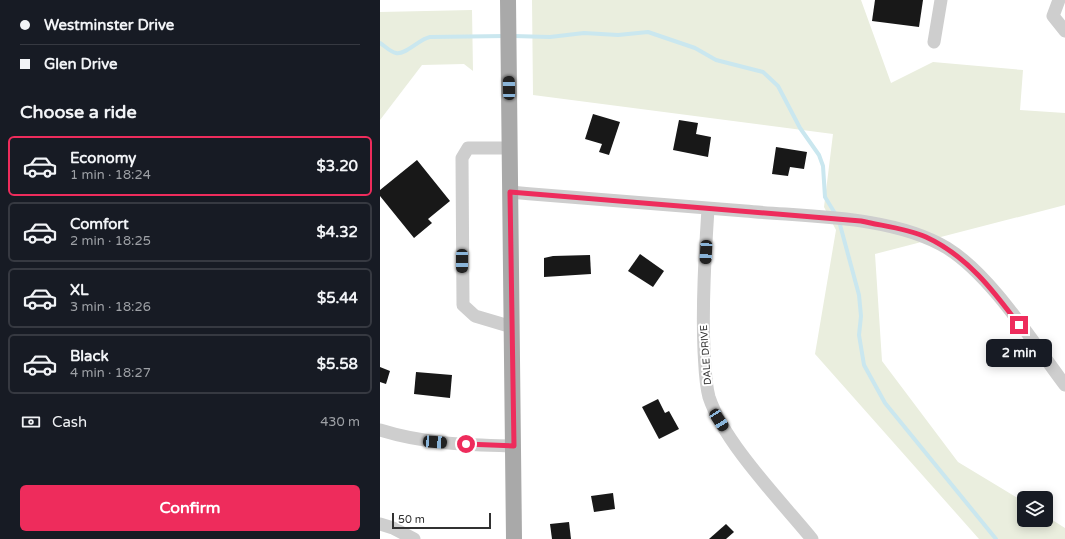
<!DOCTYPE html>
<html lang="en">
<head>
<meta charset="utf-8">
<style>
	body { margin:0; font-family:"Varela Round",sans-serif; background:#242831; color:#f1f3f6; height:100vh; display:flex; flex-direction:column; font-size:15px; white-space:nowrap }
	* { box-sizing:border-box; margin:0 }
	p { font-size:13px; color:#9ea1a6 }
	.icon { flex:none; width:22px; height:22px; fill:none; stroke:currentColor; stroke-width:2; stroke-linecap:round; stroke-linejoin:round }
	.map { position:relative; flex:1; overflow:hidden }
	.details { display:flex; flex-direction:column; background:#171b24; width:380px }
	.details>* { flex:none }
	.hud { display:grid; align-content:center; height:88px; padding:0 20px; background:#171b24 }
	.buttons { position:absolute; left:637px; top:491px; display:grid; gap:8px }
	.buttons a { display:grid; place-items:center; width:36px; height:36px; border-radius:6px; background:#171b24; box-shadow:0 2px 10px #0003; font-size:20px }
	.scale { position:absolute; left:12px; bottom:10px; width:99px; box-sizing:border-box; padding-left:4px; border:2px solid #313131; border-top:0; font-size:11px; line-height:14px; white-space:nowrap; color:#313131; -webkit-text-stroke:3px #fff; paint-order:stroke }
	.end { position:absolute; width:18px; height:18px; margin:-9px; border:5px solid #ee2c5c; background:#fff; box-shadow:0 0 0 2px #fff }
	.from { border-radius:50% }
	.bubble { position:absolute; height:28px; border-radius:6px; background:#171b24; box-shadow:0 2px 10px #0003; font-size:13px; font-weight:700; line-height:28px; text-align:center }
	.car { position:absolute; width:12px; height:24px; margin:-12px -6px; border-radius:5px; box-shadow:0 0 3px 1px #0007; background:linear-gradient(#222 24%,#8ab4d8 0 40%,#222 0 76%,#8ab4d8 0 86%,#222 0) }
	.hud b { display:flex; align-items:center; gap:14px; height:38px; font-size:15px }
	.hud b+b { border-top:1px solid #363941 }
	.hud i { width:10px; height:10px; background:#f1f3f6 }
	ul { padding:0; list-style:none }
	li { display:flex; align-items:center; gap:12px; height:60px; margin:0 8px 6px; padding:0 12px; border:2px solid #363941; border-radius:6px }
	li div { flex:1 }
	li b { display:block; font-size:15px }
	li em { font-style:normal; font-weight:700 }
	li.active { border-color:#ee2c5c }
	li>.icon { width:36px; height:36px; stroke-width:1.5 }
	h2 { padding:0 20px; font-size:18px; line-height:48px }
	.pay { display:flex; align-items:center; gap:10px; height:44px; padding:0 20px; font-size:15px }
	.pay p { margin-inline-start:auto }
	.cta { display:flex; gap:8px; margin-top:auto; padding:8px 20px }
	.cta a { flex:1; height:46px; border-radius:6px; background:#ee2c5c; color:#fff; font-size:16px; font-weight:700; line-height:46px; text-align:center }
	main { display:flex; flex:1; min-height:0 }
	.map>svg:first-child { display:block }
	.green { fill:#eaeede }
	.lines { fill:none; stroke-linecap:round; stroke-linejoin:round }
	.stream { stroke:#cae7ef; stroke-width:4 }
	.building { fill:#181818 }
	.minor { stroke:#cecece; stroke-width:13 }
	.major { stroke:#a9a9a9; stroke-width:16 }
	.route { stroke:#ee2c5c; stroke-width:5 }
	.labels { text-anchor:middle; stroke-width:4; stroke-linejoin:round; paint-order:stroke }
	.street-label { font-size:10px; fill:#313131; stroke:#fff }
</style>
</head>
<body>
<main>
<section class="details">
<div class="hud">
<b><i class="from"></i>Westminster Drive</b>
<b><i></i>Glen Drive</b>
</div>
<h2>Choose a ride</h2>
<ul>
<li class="active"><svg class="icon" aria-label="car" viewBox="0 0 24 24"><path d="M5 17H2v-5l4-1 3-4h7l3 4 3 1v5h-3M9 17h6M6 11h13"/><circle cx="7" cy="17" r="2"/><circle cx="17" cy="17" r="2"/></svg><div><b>Economy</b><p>1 min · 18:24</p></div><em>$3.20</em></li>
<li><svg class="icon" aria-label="car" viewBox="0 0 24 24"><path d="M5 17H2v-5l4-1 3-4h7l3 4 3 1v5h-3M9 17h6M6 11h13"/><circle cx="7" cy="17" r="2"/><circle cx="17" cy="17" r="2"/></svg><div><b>Comfort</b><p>2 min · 18:25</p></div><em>$4.32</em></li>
<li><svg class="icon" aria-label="car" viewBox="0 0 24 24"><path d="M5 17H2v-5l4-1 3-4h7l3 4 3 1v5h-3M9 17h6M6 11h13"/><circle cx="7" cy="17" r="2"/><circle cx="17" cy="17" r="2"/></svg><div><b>XL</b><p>3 min · 18:26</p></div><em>$5.44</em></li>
<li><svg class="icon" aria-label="car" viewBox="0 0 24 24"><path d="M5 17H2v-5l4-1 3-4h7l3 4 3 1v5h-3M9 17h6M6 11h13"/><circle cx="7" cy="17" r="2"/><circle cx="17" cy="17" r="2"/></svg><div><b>Black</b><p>4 min · 18:27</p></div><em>$5.58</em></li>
</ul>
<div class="pay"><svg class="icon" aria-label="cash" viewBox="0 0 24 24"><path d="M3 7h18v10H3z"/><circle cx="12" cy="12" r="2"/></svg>Cash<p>430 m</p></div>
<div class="cta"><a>Confirm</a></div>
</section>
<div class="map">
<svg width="685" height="539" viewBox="0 0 685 539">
	<rect width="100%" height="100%" fill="#fff"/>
	<g class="green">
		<path d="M152,0H481L511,83L553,62L643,70L640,110L685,113V205L495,254L502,361L578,462L644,502V520H666V516L685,528V539H599L435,354L456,230L444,207L453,134L153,95Z"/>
		<path d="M92,10L93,71L84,64L42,65L0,120V12Z"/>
	</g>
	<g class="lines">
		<g class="stream">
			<path d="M133,36L170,37L204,33L238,35L268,32L315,48L336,60L383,72L398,86L420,128L439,155L443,166L445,197L456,215"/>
			<path d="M0,43C5,46 10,52 16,53C26,55 39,39 50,37L126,36"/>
			<path d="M459,221L479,295L481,316L479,335L484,365L505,403L616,539"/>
		</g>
	</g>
	<g class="building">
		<path d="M495,0H543L539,27L492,21Z"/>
		<path d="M213,114L240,122L229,155L219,152L222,144L205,139Z"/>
		<path d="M299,120L318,123L316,134L331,137L328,157L293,150Z"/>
		<path d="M396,147L427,152L424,169L410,167L408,176L392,174Z"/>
		<path d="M37,160L70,201L48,219L52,223L34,238L0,196V190Z"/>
		<path d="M260,254L284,271L273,287L248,271Z"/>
		<path d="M210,255L211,274L164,277V258L173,256Z"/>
		<path d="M0,367L10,371L6,384L0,382Z"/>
		<path d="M36,372L72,375L70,398L34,394Z"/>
		<path d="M278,399L285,413L289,411L299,429L279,439L262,407Z"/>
		<path d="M233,493L235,509L214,512L211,496Z"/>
		<path d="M189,522L191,539H172L170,524Z"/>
		<path d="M346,524L354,532L346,539H329Z"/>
	</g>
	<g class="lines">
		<g class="minor">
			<path d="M679,0L673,16L685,31"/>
			<path d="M554,42L561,0"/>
			<path d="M130,148H88L82,158L83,305L95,316L132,327"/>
			<path d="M130,192C208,199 286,205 365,211C427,217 513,215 567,248C612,276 653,343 685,385"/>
			<path d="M328,209C325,256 322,304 324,351C325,366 325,382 329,397C344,443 401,501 432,539"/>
			<path d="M0,430C44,444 88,445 134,446"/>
			<path d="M0,524L13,528L34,539"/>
		</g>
		<path class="major" d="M128,0L134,539"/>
	</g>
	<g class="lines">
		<path class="route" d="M86,444L134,446L130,192L481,221C502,226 526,228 546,237C587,256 613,290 639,325"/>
	</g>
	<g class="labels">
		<g class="street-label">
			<text transform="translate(325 355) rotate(-94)" y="4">DALE DRIVE</text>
		</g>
	</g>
</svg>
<div class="buttons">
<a><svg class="icon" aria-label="layers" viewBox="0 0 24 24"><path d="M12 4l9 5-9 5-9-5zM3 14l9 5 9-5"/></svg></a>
</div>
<div class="scale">50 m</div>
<i class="end from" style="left:86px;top:444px"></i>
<i class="end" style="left:639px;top:325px"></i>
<div class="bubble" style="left:606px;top:339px;width:66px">2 min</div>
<i class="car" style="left:129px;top:88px;rotate:359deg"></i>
<i class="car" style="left:326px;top:252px;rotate:183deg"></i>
<i class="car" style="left:82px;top:261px;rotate:180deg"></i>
<i class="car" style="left:339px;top:420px;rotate:147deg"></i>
<i class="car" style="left:55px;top:442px;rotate:94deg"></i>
</div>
</main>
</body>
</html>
